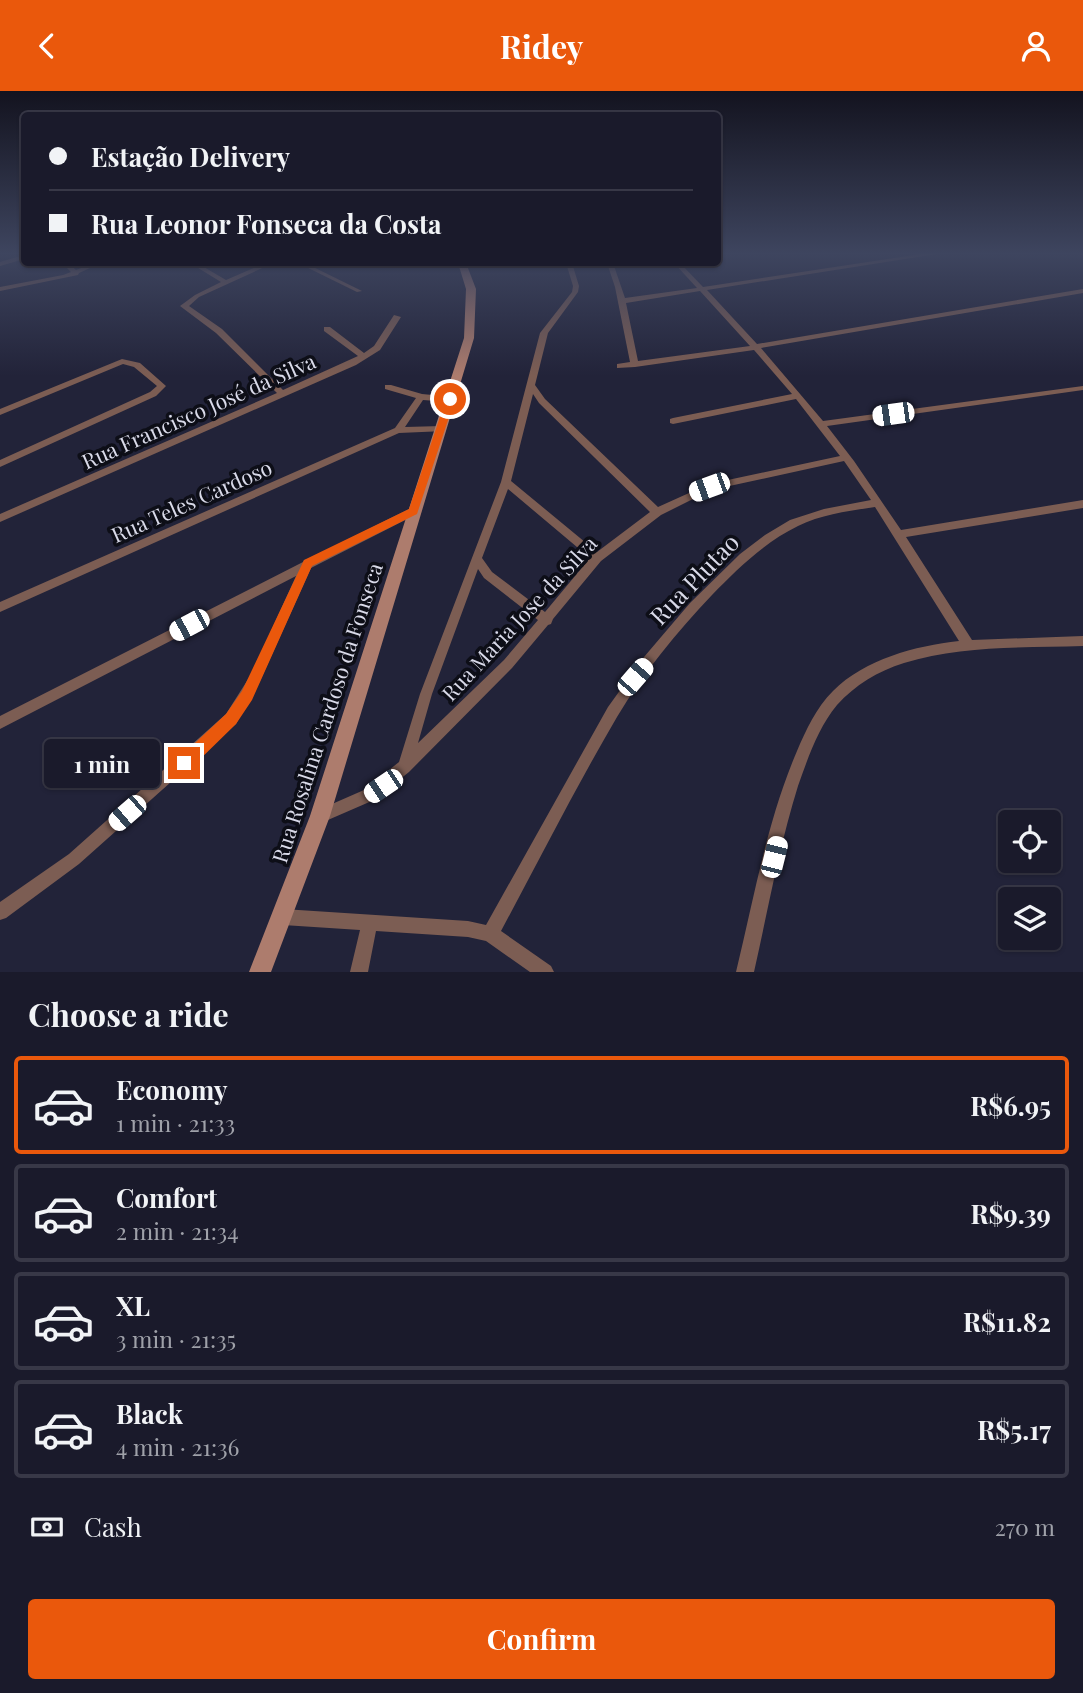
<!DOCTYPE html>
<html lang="en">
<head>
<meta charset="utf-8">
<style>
	body { margin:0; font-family:"Playfair Display",serif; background:#232333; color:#f1f3f6; height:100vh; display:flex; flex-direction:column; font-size:26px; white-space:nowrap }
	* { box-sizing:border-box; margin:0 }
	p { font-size:23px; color:#9fa1a9 }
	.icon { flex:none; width:38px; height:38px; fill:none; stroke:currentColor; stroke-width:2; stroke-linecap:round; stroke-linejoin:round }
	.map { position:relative; height:881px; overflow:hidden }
	.sheet { display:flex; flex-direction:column; background:#1a1a2b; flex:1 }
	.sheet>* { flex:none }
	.top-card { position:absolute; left:21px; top:21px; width:700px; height:154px; border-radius:7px; box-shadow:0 2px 5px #0004,0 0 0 2px #383847; display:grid; align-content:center; height:154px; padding:0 28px; background:#1a1a2b }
	.buttons { position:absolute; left:998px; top:719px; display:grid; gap:14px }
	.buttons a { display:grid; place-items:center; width:63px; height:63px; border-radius:7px; background:#1a1a2b; box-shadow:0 2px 5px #0004,0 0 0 2px #383847; font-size:35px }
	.end { position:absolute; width:32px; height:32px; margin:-16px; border:9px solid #ea580c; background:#fff; box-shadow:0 0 0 4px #fff }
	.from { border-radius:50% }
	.bubble { position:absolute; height:49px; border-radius:7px; background:#1a1a2b; box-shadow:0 2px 5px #0004,0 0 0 2px #383847; font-size:23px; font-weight:700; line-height:49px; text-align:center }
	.car { position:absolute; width:21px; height:42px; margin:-21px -10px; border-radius:9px; box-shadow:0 0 5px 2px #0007; background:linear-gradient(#fff 24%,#345 0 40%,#fff 0 76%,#345 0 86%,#fff 0) }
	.top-card b { display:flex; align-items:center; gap:24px; height:66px; font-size:26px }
	.top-card b+b { border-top:2px solid #383847 }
	.top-card i { width:18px; height:18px; background:#f1f3f6 }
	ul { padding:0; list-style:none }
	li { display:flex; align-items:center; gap:21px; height:98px; margin:0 14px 10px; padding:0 14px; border:4px solid #383847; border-radius:7px }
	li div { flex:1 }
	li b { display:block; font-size:26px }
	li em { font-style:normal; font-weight:700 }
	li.active { border-color:#ea580c }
	li>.icon { width:63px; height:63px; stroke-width:1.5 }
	h2 { padding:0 28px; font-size:32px; line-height:84px }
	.pay { display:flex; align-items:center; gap:18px; height:77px; padding:0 28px; font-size:26px }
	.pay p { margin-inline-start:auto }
	.action { display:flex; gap:14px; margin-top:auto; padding:14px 28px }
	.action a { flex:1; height:80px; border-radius:7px; background:#ea580c; color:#fff; font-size:28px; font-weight:700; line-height:80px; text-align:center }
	header { display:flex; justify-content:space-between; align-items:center; height:91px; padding:0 28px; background:#ea580c; color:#fff; font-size:32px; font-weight:700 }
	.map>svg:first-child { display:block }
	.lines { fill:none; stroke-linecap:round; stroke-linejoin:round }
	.street { fill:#7c5d53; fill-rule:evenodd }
	.secondary { fill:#ad7c6d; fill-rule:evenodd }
	.route { fill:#ea580c }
	.labels { text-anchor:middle; stroke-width:7; stroke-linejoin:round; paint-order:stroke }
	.street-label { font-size:21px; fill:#d9dae9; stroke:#0d0e17 }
	.near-street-label { font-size:24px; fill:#d9dae9; stroke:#0d0e17 }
</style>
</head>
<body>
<header><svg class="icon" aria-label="back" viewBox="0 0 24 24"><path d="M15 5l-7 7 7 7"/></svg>Ridey<svg class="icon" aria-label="person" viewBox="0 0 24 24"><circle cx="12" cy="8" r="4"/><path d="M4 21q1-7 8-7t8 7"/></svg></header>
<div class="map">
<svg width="1083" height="881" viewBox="0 0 1083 881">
	<rect width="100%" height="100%" fill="#222339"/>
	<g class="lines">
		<g class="street">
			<path d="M927,162H943L707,199L757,253L1083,198V202L761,257L823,330L1083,295V299L827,335L854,370L901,439L1083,409V417L906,446L972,549L1083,545V555C1024,557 961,554 904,572C878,580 855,594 837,614C818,637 808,667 798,695C779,756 768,819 754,881H736C754,807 767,730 797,660C806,639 816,617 833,600C865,568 915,555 959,550L875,416C850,420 822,423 798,435C765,451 737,478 712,504C677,541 643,582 617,626C576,696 539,769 501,840L551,875L554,881H530L486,850L468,846L376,840L368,881H350L360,839L283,834L277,832L275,826L277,820L283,818L468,830L486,834L608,616L644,566L690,512L740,463L765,444L790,429L824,418L871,409L844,370L711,399L661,424L601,470L553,528L551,533L548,534L512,577L409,681L374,709L321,732L316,730L314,725L316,720L364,699L399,671L420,603L501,391L540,242L572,201L573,195L566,172H572L579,195L578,201L548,242L535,294L545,308L658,416L709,393L840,365L796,308L673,333L670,332V328L673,327L792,303L754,259L635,276L617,277V273L630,271L615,196L607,172H613L625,207L697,197L674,172H680L703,196ZM700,200L750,255L638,270L626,212ZM533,303L539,312L650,421L597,461L511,390ZM508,398L590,467L545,521L492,481L482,467ZM478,478L484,487L538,529L504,569L418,652L432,603Z"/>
			<path d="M1079,162H1083V165Z"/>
			<path d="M24,164V168L0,175V171Z"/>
			<path d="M62,172H68L76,179L94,172H101L79,182L78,184L0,200V196L63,184L71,181Z"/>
			<path d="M190,172H197L226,189L265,172H272L271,173L199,206L189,215L222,238L283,299L358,265L324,240V236H330L364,262L374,255L394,224L401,226L380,259L356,274L0,431V423L277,302L216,242L180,215L195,204L221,191Z"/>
			<path d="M298,172H305L362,200L357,201Z"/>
			<path d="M450,172H523L520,174L464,177Z"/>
			<path d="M122,268L140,272L166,295L156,305L0,376V369L150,301L157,295L134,276L123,273L0,324V318Z"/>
			<path d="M385,294H391L422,303L453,306L454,308L450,311L423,309L405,336L442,335L446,338L445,340L399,342L0,521V511L395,337L416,307L385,298Z"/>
			<path d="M413,416L418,420L417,423L311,477L260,590L236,633L79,773L6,827L0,829V811L69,763L226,623L252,582L296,485L0,638V625L303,471L304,469L309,468Z"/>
		</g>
		<path class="secondary" d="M458,172H466L476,198L474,247L330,725L271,881H249L310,725L464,247L466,198Z"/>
	</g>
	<linearGradient id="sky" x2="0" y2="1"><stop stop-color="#13131f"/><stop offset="0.57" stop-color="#3e455f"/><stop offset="1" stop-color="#3e455f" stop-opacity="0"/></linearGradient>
	<rect width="1083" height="285" fill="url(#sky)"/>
	<path class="route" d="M450,306L455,308L417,423L312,475L252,609L236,633L190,678H179V667L226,623L242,600L304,469L409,418L446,308Z"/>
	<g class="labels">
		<g class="street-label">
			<text transform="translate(199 321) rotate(-24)" y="7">Rua Francisco José da Silva</text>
			<text transform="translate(192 411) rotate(-24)" y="7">Rua Teles Cardoso</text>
			<text transform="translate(520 528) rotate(-47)" y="7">Rua Maria Jose da Silva</text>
			<text transform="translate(328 622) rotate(-72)" y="7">Rua Rosalina Cardoso da Fonseca</text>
		</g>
		<g class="near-street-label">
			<text transform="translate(695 489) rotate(-46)" y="8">Rua Plutao</text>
		</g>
	</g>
</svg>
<div class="buttons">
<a><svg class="icon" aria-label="locate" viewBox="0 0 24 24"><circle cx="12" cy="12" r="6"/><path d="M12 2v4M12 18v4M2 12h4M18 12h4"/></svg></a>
<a><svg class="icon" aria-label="layers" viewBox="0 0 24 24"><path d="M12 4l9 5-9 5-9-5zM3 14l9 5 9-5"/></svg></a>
</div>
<i class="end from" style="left:450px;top:308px"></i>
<i class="end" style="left:184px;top:672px"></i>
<div class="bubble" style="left:44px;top:648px;width:116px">1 min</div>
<i class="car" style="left:893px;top:323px;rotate:262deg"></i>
<i class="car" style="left:709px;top:396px;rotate:250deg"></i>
<i class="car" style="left:189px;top:534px;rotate:242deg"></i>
<i class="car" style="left:635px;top:586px;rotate:41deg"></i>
<i class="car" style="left:383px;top:695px;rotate:236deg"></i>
<i class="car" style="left:127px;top:722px;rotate:229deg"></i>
<i class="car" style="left:774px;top:766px;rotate:14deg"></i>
<div class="top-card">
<b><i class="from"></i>Estação Delivery</b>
<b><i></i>Rua Leonor Fonseca da Costa</b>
</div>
</div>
<section class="sheet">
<h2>Choose a ride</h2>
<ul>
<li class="active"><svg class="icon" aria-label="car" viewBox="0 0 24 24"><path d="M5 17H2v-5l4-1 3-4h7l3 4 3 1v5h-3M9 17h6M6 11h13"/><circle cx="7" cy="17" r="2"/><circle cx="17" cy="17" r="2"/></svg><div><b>Economy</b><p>1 min · 21:33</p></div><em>R$6.95</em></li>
<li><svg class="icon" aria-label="car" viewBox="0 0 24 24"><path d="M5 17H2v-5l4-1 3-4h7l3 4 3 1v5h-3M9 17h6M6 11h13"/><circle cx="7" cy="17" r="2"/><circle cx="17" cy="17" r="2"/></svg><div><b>Comfort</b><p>2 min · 21:34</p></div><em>R$9.39</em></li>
<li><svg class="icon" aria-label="car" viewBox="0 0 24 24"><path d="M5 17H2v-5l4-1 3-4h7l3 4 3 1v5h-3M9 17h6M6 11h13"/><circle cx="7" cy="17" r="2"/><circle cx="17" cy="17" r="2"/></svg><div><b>XL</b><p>3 min · 21:35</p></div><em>R$11.82</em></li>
<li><svg class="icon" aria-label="car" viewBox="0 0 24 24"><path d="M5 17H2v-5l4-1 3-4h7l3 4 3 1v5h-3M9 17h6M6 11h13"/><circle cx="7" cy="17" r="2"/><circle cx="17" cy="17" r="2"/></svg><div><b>Black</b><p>4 min · 21:36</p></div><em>R$5.17</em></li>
</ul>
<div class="pay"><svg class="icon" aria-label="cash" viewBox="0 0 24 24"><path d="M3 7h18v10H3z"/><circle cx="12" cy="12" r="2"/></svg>Cash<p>270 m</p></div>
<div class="action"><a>Confirm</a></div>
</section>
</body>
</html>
